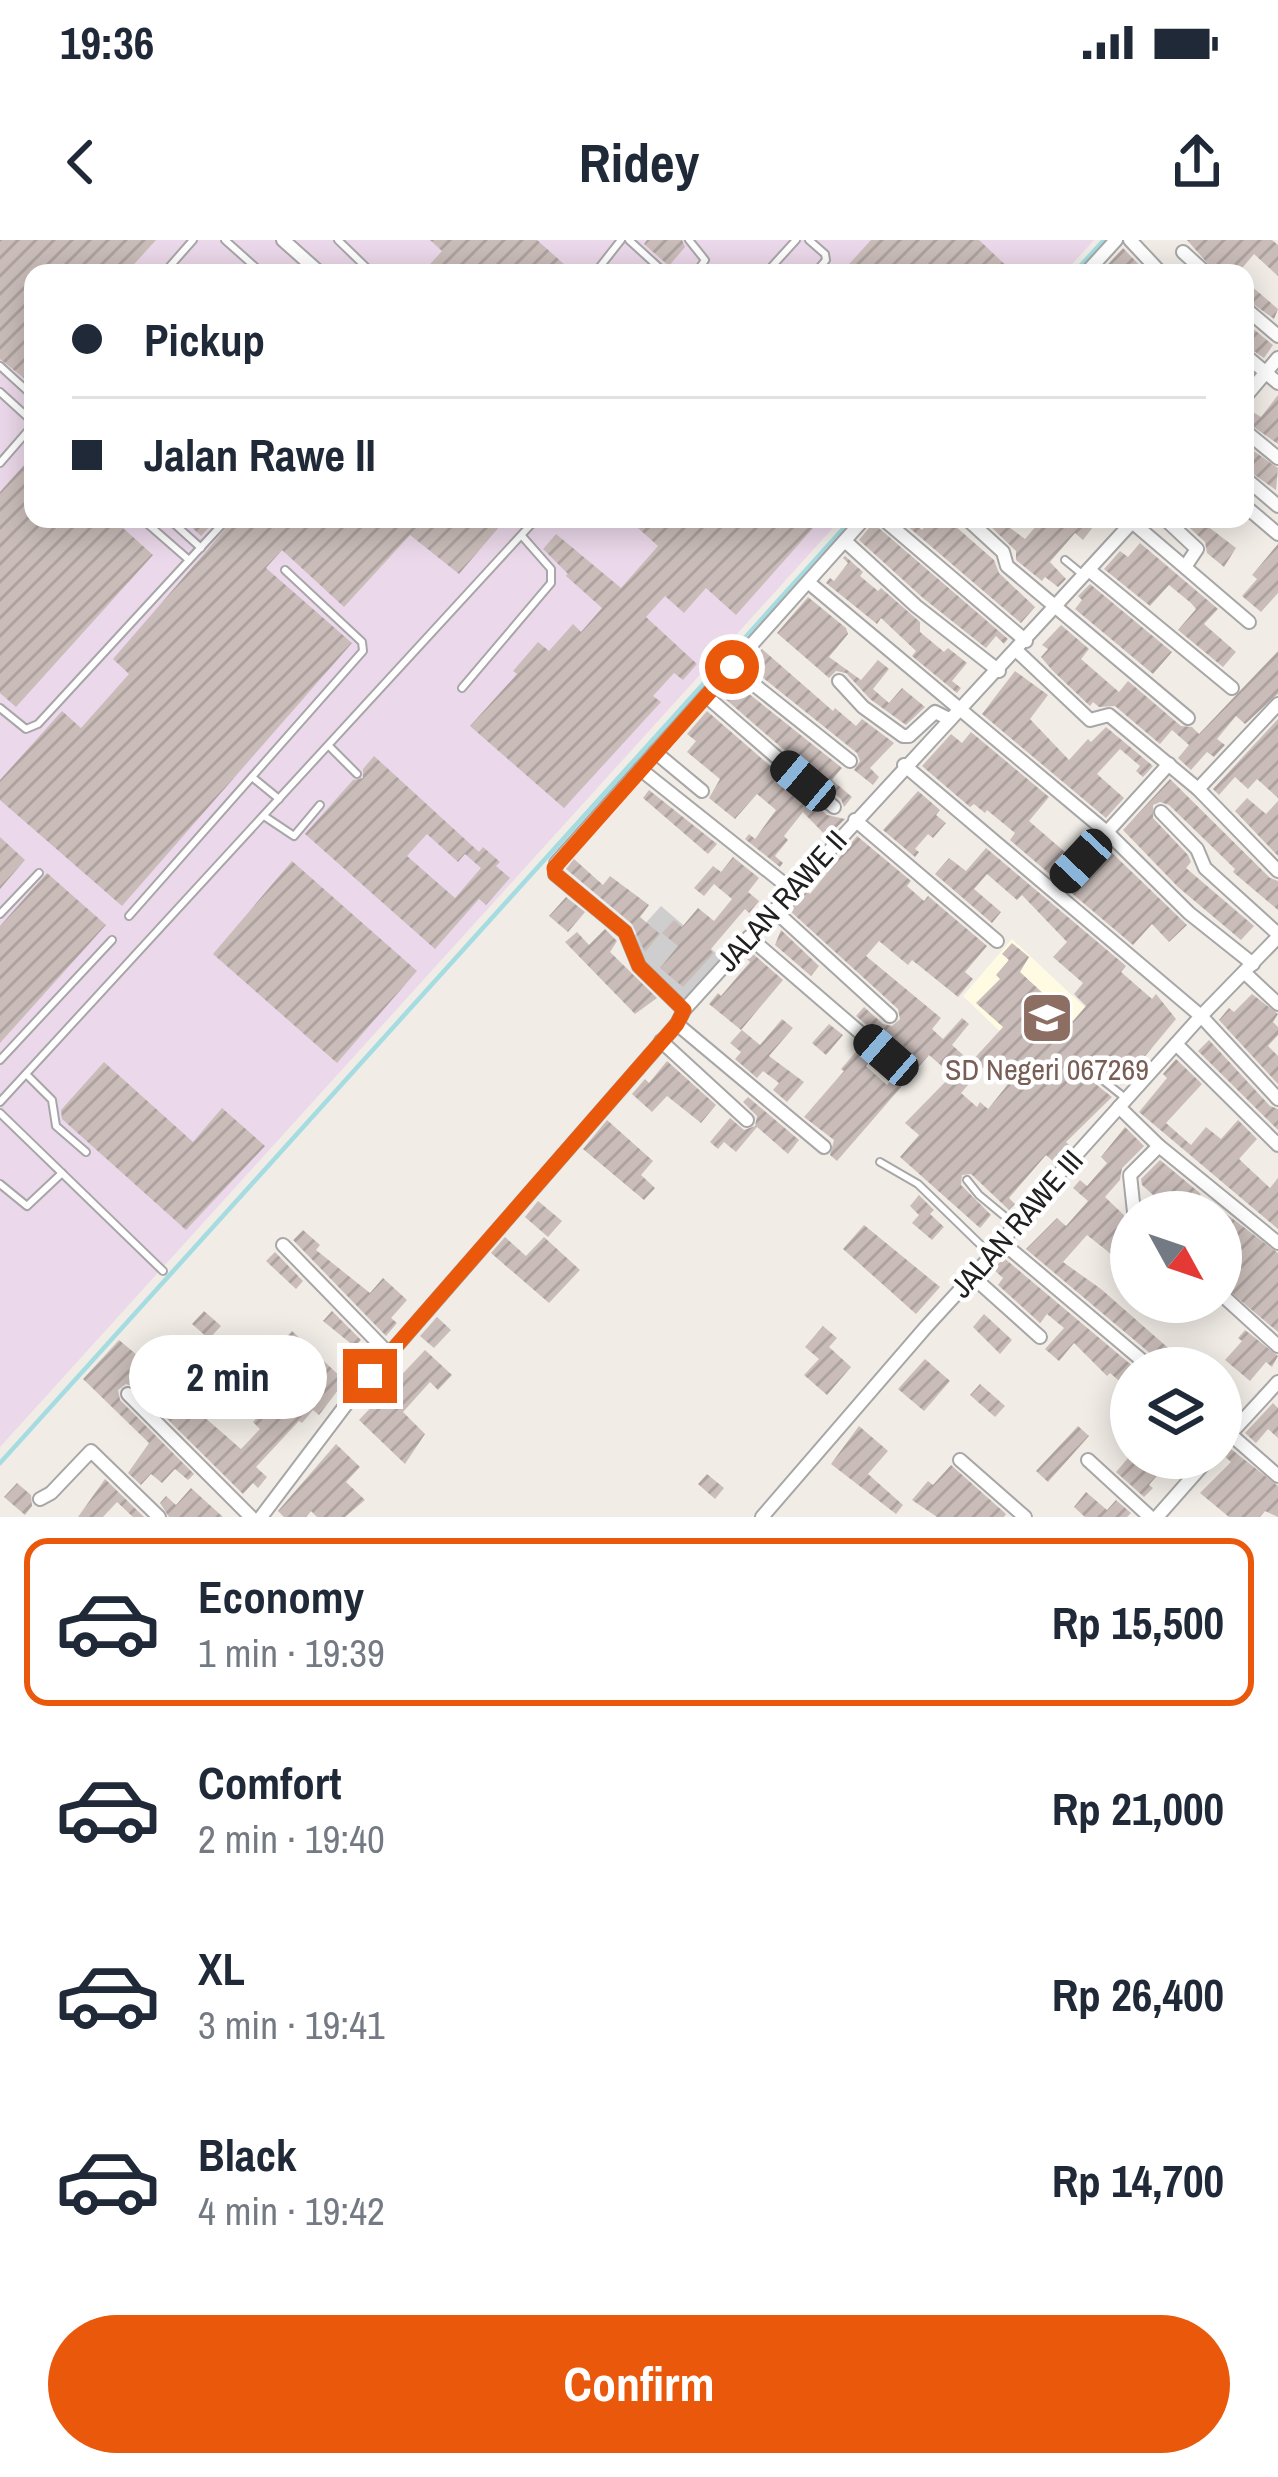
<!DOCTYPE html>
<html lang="en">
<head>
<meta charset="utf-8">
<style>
	body { margin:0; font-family:"Archivo Narrow",sans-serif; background:#f6f6f7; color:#1f2937; height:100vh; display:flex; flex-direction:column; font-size:45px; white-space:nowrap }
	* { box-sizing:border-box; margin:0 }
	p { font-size:39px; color:#747a83 }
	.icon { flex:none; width:66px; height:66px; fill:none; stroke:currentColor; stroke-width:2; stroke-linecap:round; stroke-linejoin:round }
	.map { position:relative; height:1277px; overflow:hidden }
	.sheet { display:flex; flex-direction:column; background:#fff; flex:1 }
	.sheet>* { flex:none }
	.guide { position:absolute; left:24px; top:24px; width:1230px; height:264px; border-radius:24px; box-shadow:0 6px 30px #0003; display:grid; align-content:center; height:264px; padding:0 48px; background:#fff }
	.needle { width:78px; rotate:130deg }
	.tools { position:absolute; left:1110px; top:951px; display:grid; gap:24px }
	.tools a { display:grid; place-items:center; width:132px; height:132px; border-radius:50%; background:#fff; box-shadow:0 6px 30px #0003; font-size:60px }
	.end { position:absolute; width:54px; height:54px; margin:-27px; border:15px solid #ea580c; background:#fff; box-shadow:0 0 0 6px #fff }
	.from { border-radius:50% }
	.bubble { position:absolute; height:84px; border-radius:42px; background:#fff; box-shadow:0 6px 30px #0003; font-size:39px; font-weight:800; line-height:84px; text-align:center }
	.car { position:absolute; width:36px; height:72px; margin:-36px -18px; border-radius:15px; box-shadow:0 0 9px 3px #0007; background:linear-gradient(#222 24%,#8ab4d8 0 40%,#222 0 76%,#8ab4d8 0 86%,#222 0) }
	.guide b { display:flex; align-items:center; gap:42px; height:114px; font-size:45px }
	.guide b+b { border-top:3px solid #e0e1e3 }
	.guide i { width:30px; height:30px; background:#1f2937 }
	ul { padding:21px 0 0; list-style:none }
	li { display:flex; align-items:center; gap:36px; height:168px; margin:0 24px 18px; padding:0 24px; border:6px solid transparent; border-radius:24px }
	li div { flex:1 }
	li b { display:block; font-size:45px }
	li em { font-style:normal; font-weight:800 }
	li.current { border-color:#ea580c }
	li>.icon { width:108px; height:108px; stroke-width:1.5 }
	.button { display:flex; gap:24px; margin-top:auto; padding:24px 48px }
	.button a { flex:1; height:138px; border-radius:72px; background:#ea580c; color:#fff; font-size:48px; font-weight:800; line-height:138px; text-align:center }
	.status { display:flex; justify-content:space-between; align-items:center; height:84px; padding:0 60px; background:#fff; direction:ltr }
	.status svg { height:33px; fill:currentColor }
	header { display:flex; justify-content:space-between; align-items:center; height:156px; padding:0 48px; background:#fff; font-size:54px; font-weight:800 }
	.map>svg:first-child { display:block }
	.industrial { fill:#ebd8ea }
	.education { fill:#fffbe2 }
	.religious { fill:#cecece }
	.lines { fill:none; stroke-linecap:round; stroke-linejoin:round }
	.stream { stroke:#a4dce1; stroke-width:4.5 }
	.building { fill:url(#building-hatch); fill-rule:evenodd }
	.service-casing { stroke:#a7a7a7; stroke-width:10 }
	.minor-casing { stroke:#a7a7a7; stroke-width:16 }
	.service { stroke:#fff; stroke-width:6 }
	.minor { stroke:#fff; stroke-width:12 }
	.route { stroke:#ea580c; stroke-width:15 }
	.labels { text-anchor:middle; stroke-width:9; stroke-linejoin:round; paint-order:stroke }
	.street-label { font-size:30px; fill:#202020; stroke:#fff }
	.education-label { font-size:30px; fill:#785e54; stroke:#fff }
</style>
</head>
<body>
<div class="status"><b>19:36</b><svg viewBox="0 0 49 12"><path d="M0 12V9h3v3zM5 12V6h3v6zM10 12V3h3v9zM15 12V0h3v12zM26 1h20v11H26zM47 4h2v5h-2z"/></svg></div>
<header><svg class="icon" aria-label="back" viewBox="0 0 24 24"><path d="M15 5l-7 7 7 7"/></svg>Ridey<svg class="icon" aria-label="share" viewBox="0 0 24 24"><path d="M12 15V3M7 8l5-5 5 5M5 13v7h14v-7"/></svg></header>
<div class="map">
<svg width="1278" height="1277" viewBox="0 0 1278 1277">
	<defs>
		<pattern id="building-hatch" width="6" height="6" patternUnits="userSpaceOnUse" patternTransform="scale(3)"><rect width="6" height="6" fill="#cabdb9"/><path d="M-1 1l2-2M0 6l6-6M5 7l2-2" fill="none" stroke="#ada29f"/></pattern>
	</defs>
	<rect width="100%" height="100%" fill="#f1ece6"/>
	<path class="industrial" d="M0,0H1094L1064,33H33V279H841L0,1207Z"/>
	<path class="education" d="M1012,699L1127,807L1074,862L963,756Z"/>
	<path class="religious" d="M661,666L723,719L684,762L642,724L634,696Z"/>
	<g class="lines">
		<g class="stream">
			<path d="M1074,33L1104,0"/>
			<path d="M0,1223L852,279"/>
		</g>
	</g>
	<g class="building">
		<path d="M0,0H156L126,33H33V137L29,142L0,119Z"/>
		<path d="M430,0H537L574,33H422L442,11Z"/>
		<path d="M647,0H682L685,7L669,26L644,4Z"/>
		<path d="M871,0H979L1014,33H841Z"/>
		<path d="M1187,0H1272L1278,5V36L1254,14L1238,33L1225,27L1216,33Z"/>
		<path d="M1123,8L1147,33H1100Z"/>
		<path d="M1250,45L1278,69L1274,79L1245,58Z"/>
		<path d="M1245,82L1273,105L1264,118L1245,105Z"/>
		<path d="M1278,155V204L1245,181V167L1261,177Z"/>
		<path d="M1245,205L1278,228L1276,250L1245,228Z"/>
		<path d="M33,215V279H113L153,315L16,467L0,453V252Z"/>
		<path d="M183,279H217L201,296Z"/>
		<path d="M234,279H506L459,334L410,295L344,367L282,310L266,328L352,403L122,666L0,560V540L62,471L81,488L129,434L113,419Z"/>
		<path d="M628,279H821L736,375L706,348L684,373L665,356L646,377L697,424L683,440L674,433L653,456L661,462L564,568L470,486L517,434L513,431L538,402L549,411L573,384L581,392L602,368L566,336L568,334L543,309L556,294L621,348L658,306Z"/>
		<path d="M899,279H909L922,290L931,279H947L994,320L999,333L1035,367L1021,383Z"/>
		<path d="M991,279H998L1025,299L1042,279H1083L1093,287L1083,300L1075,293L1050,322L1066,339L1058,347L1045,337L1042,341L1016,320V311L987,283Z"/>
		<path d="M1180,279H1198L1236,308L1224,327L1207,313L1205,302Z"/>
		<path d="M873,283L1008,399L1004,404L996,396L986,408L923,358L859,300Z"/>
		<path d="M1140,303L1218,369L1204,384L1236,412L1223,427L1178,390L1196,369L1191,363L1169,345L1150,366L1104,329L1120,311L1128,317Z"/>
		<path d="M1278,304V353L1261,372L1242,356L1257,339L1252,335Z"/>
		<path d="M845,316L863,332L860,336L878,351L881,348L920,382V392L944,412L948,408L967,423L952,441L961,448L957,453L912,416L916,411L881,378L877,384L826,343L830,338L834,341L848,323L843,318Z"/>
		<path d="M1090,344L1172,412L1153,434L1075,369L1082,360L1078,356Z"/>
		<path d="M808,357L846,388L848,394L829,417L861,440L878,420L889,429L873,449L889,463L902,448L925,467L906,485L870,459L846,433L836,431L829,438L777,393Z"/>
		<path d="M1061,385L1089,409L1081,419L1119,452L1128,441L1181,486L1192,487L1199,494L1278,411V454L1245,484L1236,476L1217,499L1225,505L1214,517L1207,512L1191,530L1178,518L1189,505L1172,490L1160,504L1115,466L1099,467L1093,462L1090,466L1052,430L1041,417L1048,409L1042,405Z"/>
		<path d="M762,409L833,471L835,468L856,486L862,479L894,503L870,528L879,537L873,545L854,530L860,521L857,513L747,425Z"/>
		<path d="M1015,431L1048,455L1030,479L1069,520L1088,499L1091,502L1106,487L1153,526L1143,537L1136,531L1140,526L1120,509L1097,534L1124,558L1106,578L982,474Z"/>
		<path d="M738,445L842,528L832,540L852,557L844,567L841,559L723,457Z"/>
		<path d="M707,471L827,575L845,579L827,597L803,572L784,596L788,600L775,616L783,623L780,627L745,599L749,594L755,599L776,570L757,554L735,579L709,558L720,539L687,512L696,501L687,494Z"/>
		<path d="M1278,479V558L1257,539L1248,549L1235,537L1219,555L1213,549Z"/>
		<path d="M971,492L1049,557L1029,581L1066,613L1082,593L1088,598L1052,636L1010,600L1015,593L987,570L985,573L974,564L970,567L922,526L951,494L962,503Z"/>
		<path d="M374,516L479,612L483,607L500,622L496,626L510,638L486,665L479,659L435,709L305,594L353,540L363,538V529ZM427,594L458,622L465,614L481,628L455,658L407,616Z"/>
		<path d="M1170,539L1270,638L1278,641V670L1233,632L1235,629L1169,565L1160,562L1153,565V578L1188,615L1191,622L1186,628L1254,686L1241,700L1178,647L1123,590Z"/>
		<path d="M649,550L717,604L708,614L643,558Z"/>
		<path d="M918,551L940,570L936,575L946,583L933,598L928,594L915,609L919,612L915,617L883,590Z"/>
		<path d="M1247,558L1266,574L1278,561V616L1235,571Z"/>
		<path d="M857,596L911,641L907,646L924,661L928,656L987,706L965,732L973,739L958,757L912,720L908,725L879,701L866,716L941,778L932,789L943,799L962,778L969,784L952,805L971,822L1003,787L976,763L1000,739L996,735L1009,720L1002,714L1012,703L1029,717L1020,732L1073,781L1086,766L1074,754L1083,743L1053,717L1067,702L1022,655L1017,660L987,634L974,649L1001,672L992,683L935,634L949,618L966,631L986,608L1126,726L1121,732L1152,759L1156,754L1176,779L1121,845L1098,827H1089L1088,838L1112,857L1066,902L1070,906L1055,923L1046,915L1009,958L1015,964L1009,970L971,934L962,935L961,945L991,975L980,988L900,917L919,895L905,883L952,835L929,815L837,921L830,915L834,900L804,877L844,831L841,829L860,807L873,817L866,826L887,845L906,824L893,807L856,776L864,767L883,784L892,786L900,779L898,769L789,670L807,651L810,654ZM989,821L1013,838L988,869L980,862L977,867L961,853Z"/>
		<path d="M0,597L25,620L0,649Z"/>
		<path d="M1107,608L1187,685L1169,702L1152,684L1133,705L1068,650Z"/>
		<path d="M733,617L759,638L748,652L759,661L749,673L745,669L710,710L714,713L683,747L660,728L678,706L662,693L674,680L682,687L698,668L714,681L732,659L714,644L704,656L694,648L713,626L721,632Z"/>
		<path d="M574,619L603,645L610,636L649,665L640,677L660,694L645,712L632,684L566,629Z"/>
		<path d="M292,621L417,731L337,823L213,714Z"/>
		<path d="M47,633L106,685L0,803V686Z"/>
		<path d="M566,657L585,672L568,692L549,676Z"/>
		<path d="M605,689L617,701L610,712L657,758L635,774L565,702L577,692L589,705Z"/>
		<path d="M781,690L819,726L811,736L775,705Z"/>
		<path d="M751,712L783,740L741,790L709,764L718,753L721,756L750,722L746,718Z"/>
		<path d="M1252,754L1278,774L1273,782L1278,787V795L1268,806L1278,816V844L1219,780L1229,768L1234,772Z"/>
		<path d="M782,779L793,788L769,816L804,842L787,862L773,850L779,843L763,831L757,838L735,819L741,812L730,803L742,790L760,805Z"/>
		<path d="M829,784L843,795L826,815L812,803Z"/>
		<path d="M1209,800L1270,866L1278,869V890L1198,811Z"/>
		<path d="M1176,819L1202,844L1166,883L1191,905L1206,887L1221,899L1238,880L1257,899L1239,919L1270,948L1278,938V989L1139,872L1167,838L1163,834Z"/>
		<path d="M667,821L716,865L701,883L667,856L652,872L632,854L645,839L649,843Z"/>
		<path d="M104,822L193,902L222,868L265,906L186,990L62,879L61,870Z"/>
		<path d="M748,857L799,900L788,914L757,887L736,912L724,902L718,909L710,902L730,878L744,890L755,886L757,876L743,862Z"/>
		<path d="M607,880L653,921L641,935L655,948L644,960L583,909Z"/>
		<path d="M1125,887L1144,906L1122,928L1120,940L1105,957L1131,982V1000L1116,1018L1087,995L1063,1022L1101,1049L1191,1128H1161L1158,1120L1026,1009L1057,978L1066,986L1088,961L1073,948L1080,940L1087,946L1107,923L1101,917Z"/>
		<path d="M1160,920L1201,954L1196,960L1210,972H1152L1161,962L1142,945L1141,939Z"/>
		<path d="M919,955L934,970L930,974L944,987L932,1000L912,983L919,975L910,966Z"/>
		<path d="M538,961L562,981L548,997L525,977Z"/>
		<path d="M1225,973L1278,1013V1092L1221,1044V978Z"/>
		<path d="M864,985L940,1047L916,1074L843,1009Z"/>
		<path d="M303,990L320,1005L316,1010L370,1053L383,1038L407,1060L391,1078L397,1083L386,1096L293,1000Z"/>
		<path d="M505,997L526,1016L544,997L580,1030L549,1063L491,1013Z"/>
		<path d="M275,1012L303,1041L296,1049L266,1021Z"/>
		<path d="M1004,1018L1135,1128H1131V1151L1110,1133L1107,1136L1074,1103L1059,1121L1045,1109L1064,1088L1047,1074L1040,1083L998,1045L1003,1038L993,1029Z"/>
		<path d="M204,1071L221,1086L209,1099L192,1084Z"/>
		<path d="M332,1071L361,1100L355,1107L323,1081Z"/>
		<path d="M984,1074L1012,1100L1000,1114L973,1087Z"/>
		<path d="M437,1077L451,1090L434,1108L420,1096Z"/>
		<path d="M823,1086L837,1098L829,1107L851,1127L827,1155L804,1135L819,1119L805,1107Z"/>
		<path d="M1245,1090L1278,1116L1272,1127L1266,1122L1250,1141L1225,1120L1242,1101L1238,1098Z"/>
		<path d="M292,1091L345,1141L319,1175L313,1170L302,1183L299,1181L256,1227L267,1237L258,1248L253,1243L243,1254L135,1147L126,1144L118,1150L120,1160L194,1234L188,1240L175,1229L162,1243L151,1234L141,1245L128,1233L149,1203L83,1139L119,1100L137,1115L140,1112L174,1146L172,1149L241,1209L260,1189L253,1182L272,1161L255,1144L269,1128L263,1123Z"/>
		<path d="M425,1110L452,1135L438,1150L430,1142L403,1172L425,1194L405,1224L359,1180Z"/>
		<path d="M925,1119L950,1141L924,1171L898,1149Z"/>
		<path d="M980,1144L1005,1166L995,1177L970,1155Z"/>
		<path d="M1273,1163L1278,1168V1198L1268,1189L1256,1203L1245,1193Z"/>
		<path d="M859,1186L888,1211L868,1234L903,1265L896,1274L831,1224Z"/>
		<path d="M1078,1186L1089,1196L1048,1242L1036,1231Z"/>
		<path d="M336,1204L360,1227L346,1242L365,1260L345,1277H317L311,1271L306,1277H284L278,1271Z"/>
		<path d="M1231,1209L1278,1246V1277L1265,1271L1260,1277H1229L1200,1253L1231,1222L1222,1214Z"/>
		<path d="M1128,1218H1172L1149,1245L1153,1248L1144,1257L1116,1232Z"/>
		<path d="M951,1225L1006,1274L1004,1277H937L912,1260L928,1241L933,1245Z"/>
		<path d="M707,1234L724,1248L715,1259L698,1244Z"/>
		<path d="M105,1239L144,1277H133L117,1262L103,1277H78Z"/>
		<path d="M17,1243L31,1255L32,1266L25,1275L4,1257Z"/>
		<path d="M191,1248L223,1277H169L160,1263L166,1256L176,1265Z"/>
		<path d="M1086,1252L1107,1270L1116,1260L1131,1273L1127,1277H1085L1074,1267Z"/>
	</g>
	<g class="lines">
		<g class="service-casing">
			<g id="service">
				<path d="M225,0L262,33"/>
				<path d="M338,0L372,33"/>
				<path d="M629,0L665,33"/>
				<path d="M689,0L705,20L696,33"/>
				<path d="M809,0L825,14L826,20L815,33"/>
				<path d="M164,33L193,0"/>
				<path d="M595,33L621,0"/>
				<path d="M766,33L796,0"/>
				<path d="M0,126L33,156"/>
				<path d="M0,152L33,182"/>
				<path d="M0,223L33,185"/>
				<path d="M142,279L189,320"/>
				<path d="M169,279L201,308"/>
				<path d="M1065,320L1082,334"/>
				<path d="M462,448L551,343V329L522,296"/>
				<path d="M0,468L26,489L38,484L227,279"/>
				<path d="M330,507L357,534"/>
				<path d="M252,537L279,559"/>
				<path d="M264,576L294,596L320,565"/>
				<path d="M0,674L39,633"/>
				<path d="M129,676L363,411L362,402L285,330"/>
				<path d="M0,820L112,700"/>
				<path d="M1094,833L1124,857"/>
				<path d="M26,834L52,860L56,886L86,912"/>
				<path d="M0,862L536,279"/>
				<path d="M0,873L163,1031"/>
				<path d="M880,922L918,944L991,1015"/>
				<path d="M967,940L979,955L1014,984"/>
				<path d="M0,944L27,966L62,933"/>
			</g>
		</g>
		<g class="minor-casing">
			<g id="minor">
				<path d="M283,0L320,33"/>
				<path d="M1130,0L1161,33"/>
				<path d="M1183,12L1206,33"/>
				<path d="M1086,33L1116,0"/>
				<path d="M1245,68L1278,96"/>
				<path d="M1245,115L1278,143"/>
				<path d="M1245,157L1278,118"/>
				<path d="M1245,191L1278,218"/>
				<path d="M1245,238L1278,266"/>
				<path d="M1245,266L1278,294"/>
				<path d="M883,279L1026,401"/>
				<path d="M967,279L1003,312L1007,326L1188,478"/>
				<path d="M1165,279L1197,309L1185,327"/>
				<path d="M1132,282L1249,382"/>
				<path d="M845,301L916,366L999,431"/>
				<path d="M1089,330L1232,448"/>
				<path d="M808,342L1109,594L1189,673L1253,724"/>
				<path d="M1017,411L1090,480L1109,475L1198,549L1278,631"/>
				<path d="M732,427L850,521"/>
				<path d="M839,441L863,467L903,496H909L935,472L947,478"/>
				<path d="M706,456L834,567"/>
				<path d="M655,512L702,551"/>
				<path d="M904,525L1201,776L1278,859"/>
				<path d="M640,529L792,650"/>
				<path d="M1198,549L1278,464"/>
				<path d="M1161,572L1197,609L1205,628L1278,694"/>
				<path d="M855,580L997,701"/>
				<path d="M1055,649L1169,524"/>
				<path d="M774,670L890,776"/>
				<path d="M749,697L886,815"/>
				<path d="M1245,733L1278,764"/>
				<path d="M684,770L639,726L625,692L555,634L556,623L864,279"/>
				<path d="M677,784L824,907"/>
				<path d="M661,801L747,880"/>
				<path d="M1176,804L1278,905"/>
				<path d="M1119,867L1159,906L1278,1003"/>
				<path d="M1134,972L1130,935L1159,906"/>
				<path d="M1003,1003L1151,1128"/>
				<path d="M283,1005L390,1115"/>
				<path d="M972,1036L1040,1097"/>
				<path d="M1221,1054L1278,1106"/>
				<path d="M128,1154L251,1277"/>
				<path d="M1221,1186L1278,1236"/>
				<path d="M1221,1204L1278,1142"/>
				<path d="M960,1220L1025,1277"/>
				<path d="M1088,1220L1150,1277"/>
				<path d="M40,1259L51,1253L91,1211L159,1277"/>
				<path d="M261,1277L351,1158L677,784L684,770C833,605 985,443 1135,279"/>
				<path d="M762,1277L926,1087L1003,1003L1014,984L1201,776L1278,697"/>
				<path d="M1157,1277L1209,1218"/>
			</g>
		</g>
		<use href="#service" class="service"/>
		<use href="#minor" class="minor"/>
	</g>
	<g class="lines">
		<path class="route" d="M370,1136L677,784L684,770L639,726L625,692L555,634L554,628L732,427"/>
	</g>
	<defs>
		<g id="school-square" transform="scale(2.7)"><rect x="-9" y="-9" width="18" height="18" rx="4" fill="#8d6e63" stroke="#fff"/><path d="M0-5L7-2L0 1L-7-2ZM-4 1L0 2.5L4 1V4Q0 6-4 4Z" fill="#fff"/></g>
	</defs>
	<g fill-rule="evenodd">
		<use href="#school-square" x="1047" y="778"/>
	</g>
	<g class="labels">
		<g class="street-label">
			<text transform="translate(782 661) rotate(-48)" y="10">JALAN RAWE II</text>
			<text transform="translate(1017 984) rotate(-49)" y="10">JALAN RAWE III</text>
		</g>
		<g class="education-label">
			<text x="1047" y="840">SD Negeri 067269</text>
		</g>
	</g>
</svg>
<div class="tools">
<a><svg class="needle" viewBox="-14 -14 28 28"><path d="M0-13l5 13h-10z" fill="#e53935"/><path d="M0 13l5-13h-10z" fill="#747a83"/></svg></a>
<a><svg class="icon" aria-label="layers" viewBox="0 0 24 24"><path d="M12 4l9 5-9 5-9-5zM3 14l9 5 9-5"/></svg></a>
</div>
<i class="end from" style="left:732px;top:427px"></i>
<i class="end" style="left:370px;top:1136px"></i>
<div class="bubble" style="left:129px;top:1095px;width:198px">2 min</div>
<i class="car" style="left:803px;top:541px;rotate:310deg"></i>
<i class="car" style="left:1081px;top:621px;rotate:223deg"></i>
<i class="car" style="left:886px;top:815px;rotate:311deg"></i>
<div class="guide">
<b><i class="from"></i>Pickup</b>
<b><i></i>Jalan Rawe II</b>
</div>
</div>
<section class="sheet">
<ul>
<li class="current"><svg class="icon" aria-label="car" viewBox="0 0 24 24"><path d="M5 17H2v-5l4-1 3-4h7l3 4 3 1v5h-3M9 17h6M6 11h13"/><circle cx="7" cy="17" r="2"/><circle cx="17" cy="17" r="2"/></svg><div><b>Economy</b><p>1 min · 19:39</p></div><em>Rp 15,500</em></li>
<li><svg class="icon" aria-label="car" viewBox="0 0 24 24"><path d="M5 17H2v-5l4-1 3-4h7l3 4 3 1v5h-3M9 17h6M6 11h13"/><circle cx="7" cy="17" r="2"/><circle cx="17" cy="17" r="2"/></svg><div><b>Comfort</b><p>2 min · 19:40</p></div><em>Rp 21,000</em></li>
<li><svg class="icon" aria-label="car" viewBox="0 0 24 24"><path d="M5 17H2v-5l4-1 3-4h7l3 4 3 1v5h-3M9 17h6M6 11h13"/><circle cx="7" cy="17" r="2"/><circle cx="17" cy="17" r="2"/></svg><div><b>XL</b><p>3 min · 19:41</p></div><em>Rp 26,400</em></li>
<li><svg class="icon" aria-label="car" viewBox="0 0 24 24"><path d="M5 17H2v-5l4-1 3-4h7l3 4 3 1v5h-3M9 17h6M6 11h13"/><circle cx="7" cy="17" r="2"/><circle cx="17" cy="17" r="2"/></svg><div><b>Black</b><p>4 min · 19:42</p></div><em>Rp 14,700</em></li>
</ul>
<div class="button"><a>Confirm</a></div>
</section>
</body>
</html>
